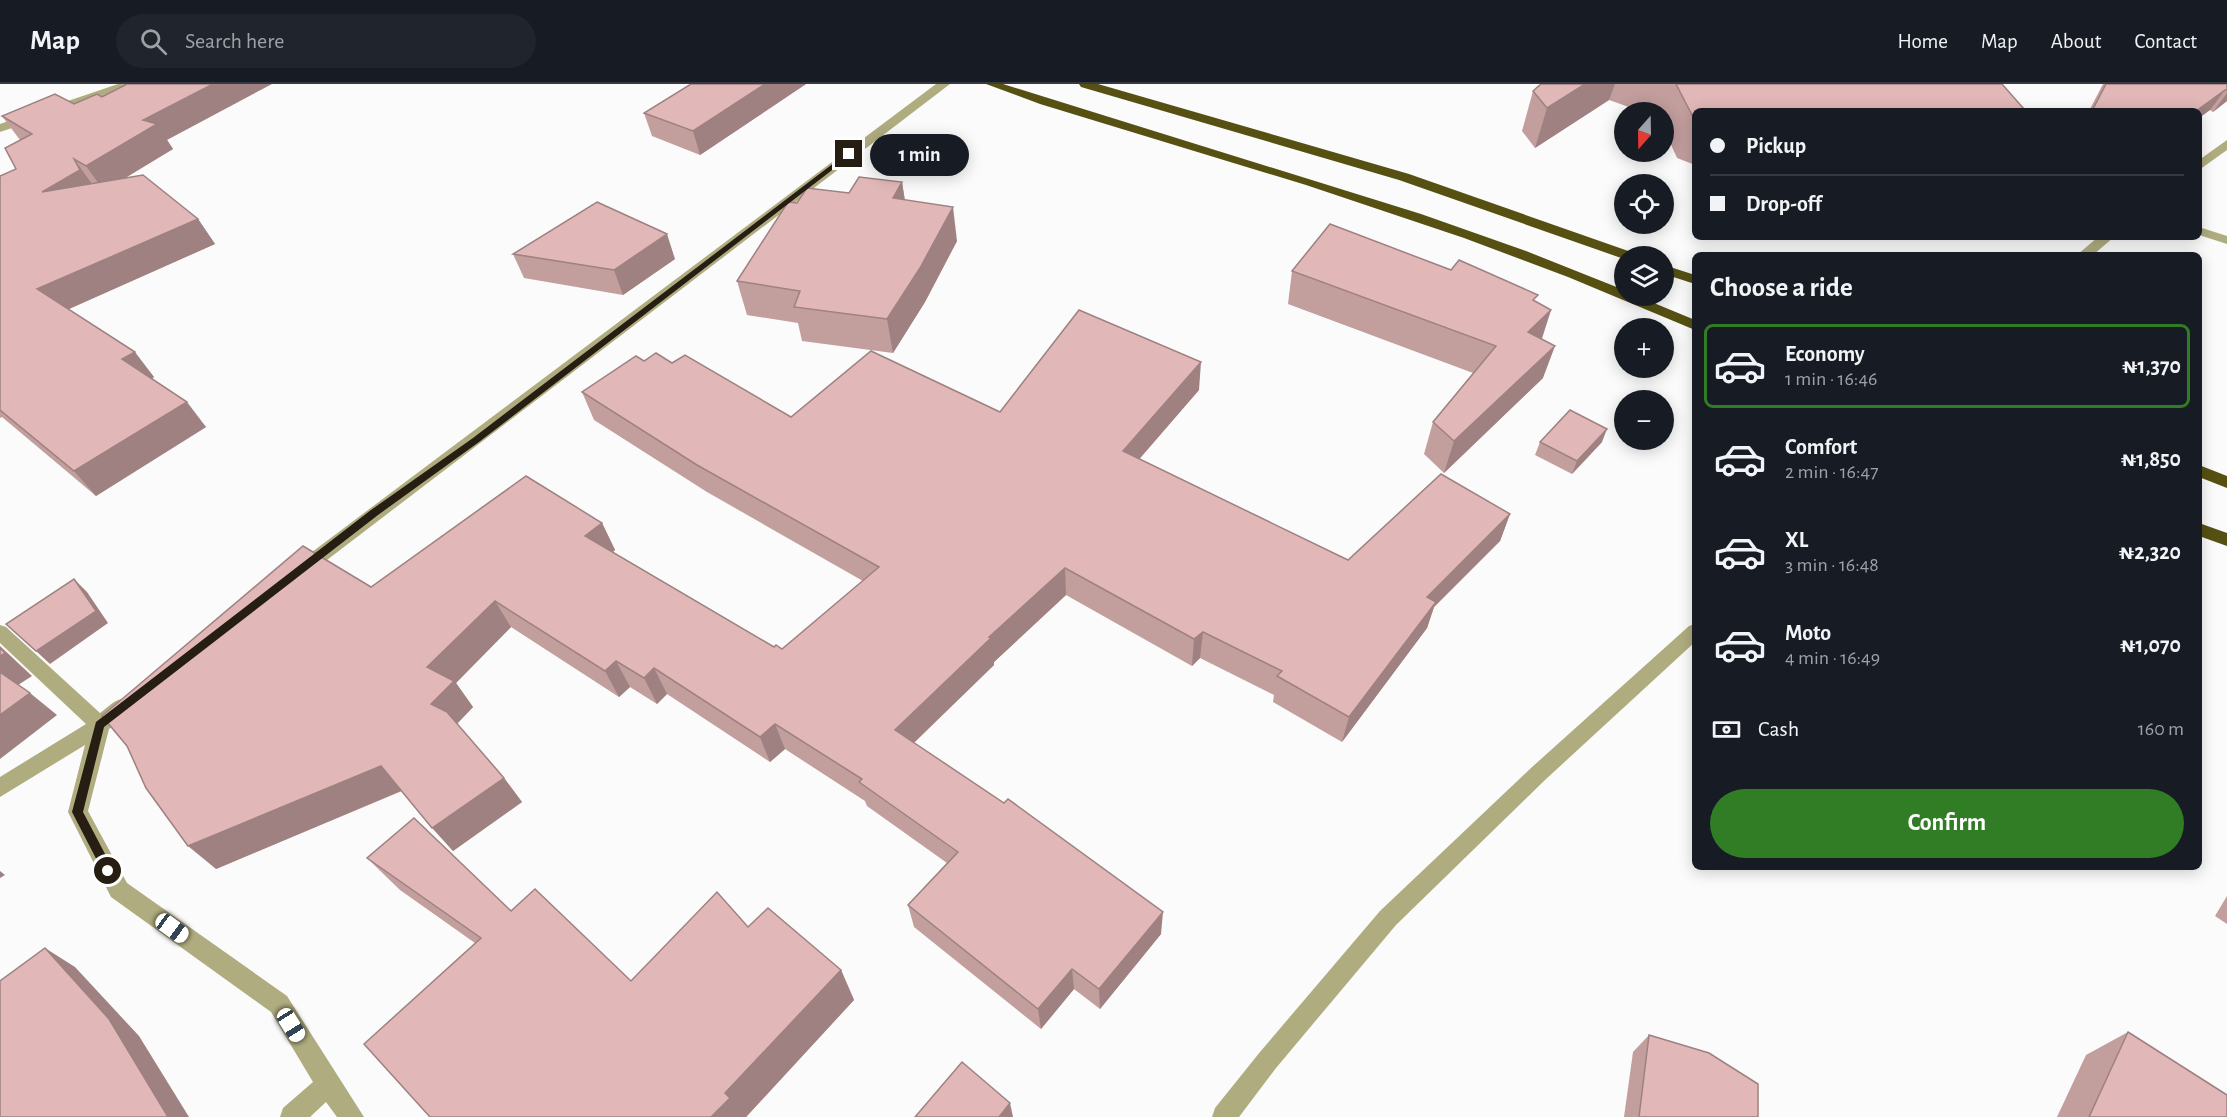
<!DOCTYPE html>
<html lang="en">
<head>
<meta charset="utf-8">
<style>
	body { margin:0; font-family:"Alegreya Sans",sans-serif; background:#20242c; color:#f1f3f6; height:100vh; display:flex; flex-direction:column; font-size:22px; white-space:nowrap }
	* { box-sizing:border-box; margin:0 }
	p { font-size:20px; color:#9ea1a6 }
	.icon { flex:none; width:33px; height:33px; fill:none; stroke:currentColor; stroke-width:2; stroke-linecap:round; stroke-linejoin:round }
	.map { position:relative; flex:1; overflow:hidden }
	.panel { position:absolute; left:1692px; top:168px; width:510px; height:618px; display:flex; flex-direction:column; background:#171b24; border-radius:9px; box-shadow:0 3px 15px #0003 }
	.panel>* { flex:none }
	.banner { position:absolute; left:1692px; top:24px; width:510px; height:132px; border-radius:9px; box-shadow:0 3px 15px #0003; display:grid; align-content:center; height:132px; padding:0 18px; background:#171b24 }
	.needle { width:39px; rotate:200deg }
	.fabs { position:absolute; left:1614px; top:18px; display:grid; gap:12px }
	.fabs a { display:grid; place-items:center; width:60px; height:60px; border-radius:50%; background:#171b24; box-shadow:0 3px 15px #0003; font-size:30px }
	.end { position:absolute; width:27px; height:27px; margin:-14px; border:8px solid #261d13; background:#fff; box-shadow:0 0 0 3px #fff }
	.from { border-radius:50% }
	.bubble { position:absolute; height:42px; border-radius:21px; background:#171b24; box-shadow:0 3px 15px #0003; font-size:20px; font-weight:600; line-height:42px; text-align:center }
	.car { position:absolute; width:18px; height:36px; margin:-18px -9px; border-radius:8px; box-shadow:0 0 4px 2px #0007; background:linear-gradient(#fff 24%,#345 0 40%,#fff 0 76%,#345 0 86%,#fff 0) }
	.banner b { display:flex; align-items:center; gap:21px; height:57px; font-size:22px }
	.banner b+b { border-top:2px solid #363941 }
	.banner i { width:15px; height:15px; background:#f1f3f6 }
	ul { padding:0; list-style:none }
	li { display:flex; align-items:center; gap:18px; height:84px; margin:0 12px 9px; padding:0 6px; border:3px solid transparent; border-radius:9px }
	li div { flex:1 }
	li b { display:block; font-size:22px }
	li em { font-style:normal; font-weight:600 }
	li.active { border-color:#317d25 }
	li>.icon { width:54px; height:54px; stroke-width:1.5 }
	h2 { padding:0 18px; font-size:27px; line-height:72px }
	.pay { display:flex; align-items:center; gap:15px; height:66px; padding:0 18px; font-size:22px }
	.pay p { margin-inline-start:auto }
	.button { display:flex; gap:12px; margin-top:auto; padding:12px 18px }
	.button a { flex:1; height:69px; border-radius:36px; background:#317d25; color:#fff; font-size:24px; font-weight:600; line-height:69px; text-align:center }
	header { display:flex; align-items:center; gap:36px; box-sizing:border-box; height:84px; padding:0 30px; background:#171b24; border-bottom:2px solid #363941 }
	header strong { font-size:28px }
	nav { display:flex; gap:33px; margin-inline-start:auto; font-size:21px }
	.search { width:420px; height:54px; background:#20242c; display:flex; align-items:center; gap:15px; box-sizing:border-box; padding:0 21px; border-radius:33px; color:#9ea1a6; font-size:22px }
	.map>svg:first-child { display:block }
	.lines { fill:none; stroke-linecap:round; stroke-linejoin:round }
	.minor { fill:#afac7f; fill-rule:evenodd }
	.highway { fill:#565112; fill-rule:evenodd }
	.wall { fill:#c29e9d }
	.shaded-wall { fill:#9e8180 }
	.building { fill:#e1b8b7; stroke:#9e8180; stroke-width:1.5 }
	.route { fill:#261d13 }
</style>
</head>
<body>
<header>
<strong>Map</strong>
<div class="search"><svg class="icon" aria-label="search" viewBox="0 0 24 24"><circle cx="10" cy="10" r="6"/><path d="M15 15l6 6"/></svg>Search here</div>
<nav><a>Home</a><a>Map</a><a>About</a><a>Contact</a></nav>
</header>
<div class="map">
<svg width="2227" height="1033" viewBox="0 0 2227 1033">
	<rect width="100%" height="100%" fill="#fbfbfb"/>
	<g class="lines">
		<g class="minor">
			<path d="M118,0H136L134,3L0,48V40Z"/>
			<path d="M936,0H950L306,492L300,494L294,492L291,487L294,482L316,465Z"/>
			<path d="M2227,56V66L2199,86V76Z"/>
			<path d="M2199,143L2227,152V160L2199,151Z"/>
			<path d="M2098,153H2114L2093,171H2077Z"/>
			<path d="M1695,540V558L1545,696L1396,841L1276,984L1239,1033H1212L1215,1024L1260,968L1380,827L1531,684L1689,542Z"/>
			<path d="M0,541L6,543L100,629C110,622 117,612 130,616L133,622L130,628L109,645L88,727L127,799L287,912L364,1033H337L326,1018L310,1033H280L283,1024L313,998L271,928L111,813L68,728L85,661L0,713V693L86,640L0,559Z"/>
		</g>
		<g class="highway">
			<path d="M986,0H1003L1421,130L1526,167L1624,206V212H1637L1695,236V246L1568,193L1464,154L1306,101L1040,20Z"/>
			<path d="M1079,0H1098L1409,90L1634,169L1636,172H1624V175L1399,96L1081,3Z"/>
			<path d="M1664,181L1695,191V200L1664,190Z"/>
			<path d="M2199,381L2227,392V404L2199,393Z"/>
			<path d="M2199,439L2227,449V462L2199,452Z"/>
		</g>
	</g>
	<g class="wall">
		<path d="M691,0H806L700,71L652,52L644,29Z"/>
		<path d="M1541,0H2002L1695,27V81L1677,74L1664,45V28H1643L1609,16L1535,64L1522,47L1533,7Z"/>
		<path d="M2103,0H2227V17L2213,28L2210,26L2199,34V27H2089Z"/>
		<path d="M74,20L167,56L173,65L124,94L198,135L215,160L68,225L154,293L152,295L206,343L96,412L2,333L0,334V92L16,85L20,56L2,32Z"/>
		<path d="M902,98L905,116L957,157L925,218L893,269L802,257L798,239L747,231L737,197L849,109Z"/>
		<path d="M513,170L675,175L623,211L524,194Z"/>
		<path d="M1292,187L1536,218L1551,226L1542,255L1543,294L1444,389L1424,370L1433,338L1473,289L1288,220Z"/>
		<path d="M644,277L672,279L791,333L1000,328L1199,306L1139,375L1348,476L1510,430L1500,457L1434,523L1427,544L1342,658L1273,618L1274,611L1200,574L1192,582L1066,511L994,578V581L914,659L1161,850L1100,925L1074,905L1041,945L914,843L908,821L947,779L867,722L865,717L785,665L770,678L667,610L657,620L630,603L619,613L511,543L456,599L473,623L457,640L504,694L522,718L453,767L402,707L216,785L371,503L602,439L615,466L613,468L774,563L782,565L863,497L707,408L594,336L582,308Z"/>
		<path d="M1540,358H1602L1572,390L1535,371Z"/>
		<path d="M367,774L511,827L631,897L748,843L841,886L854,916L746,1033H430L475,859L400,806Z"/>
		<path d="M2227,812V840L2215,832Z"/>
		<path d="M2128,948L2227,1033H2057L2086,971Z"/>
		<path d="M1649,951L1758,1033H1624L1633,968Z"/>
	</g>
	<g class="shaded-wall">
		<path d="M213,0H272L167,56L173,65L104,107L86,82L143,36Z"/>
		<path d="M765,0H806L700,71L693,47Z"/>
		<path d="M1585,0H1615L1609,16L1535,64L1547,24Z"/>
		<path d="M2225,6L2210,26L2199,34V27H2196Z"/>
		<path d="M2227,9V17L2213,28Z"/>
		<path d="M74,75L92,100L42,108Z"/>
		<path d="M902,98L907,132L893,114Z"/>
		<path d="M953,123L957,157L925,218L893,269L887,235Z"/>
		<path d="M198,135L215,160L58,230L37,205Z"/>
		<path d="M667,150L675,175L623,211L614,186Z"/>
		<path d="M1551,226L1540,259L1528,248Z"/>
		<path d="M1555,262L1543,294L1444,389L1454,357Z"/>
		<path d="M135,268L154,293L142,300L122,275Z"/>
		<path d="M1201,278L1199,306L1123,394V367Z"/>
		<path d="M187,318L206,343L96,412L74,387Z"/>
		<path d="M1607,345L1602,358L1572,390L1577,377Z"/>
		<path d="M1510,430L1500,457L1434,523L1427,544L1342,658L1349,633L1427,513Z"/>
		<path d="M602,439L615,466L599,479L585,452Z"/>
		<path d="M1065,484L1066,511L994,578V581L901,671L895,646L989,553Z"/>
		<path d="M74,495L87,508L108,539L50,580L36,567Z"/>
		<path d="M495,517L511,543L456,599L473,623L451,646L431,620L427,583Z"/>
		<path d="M1203,548L1200,574L1192,582L1194,555Z"/>
		<path d="M0,562L32,592L15,603L0,590Z"/>
		<path d="M616,577L630,603L619,613L605,587Z"/>
		<path d="M654,584L667,610L657,620L644,594Z"/>
		<path d="M30,609L57,631L0,675V631Z"/>
		<path d="M775,640L785,665L770,678L760,653Z"/>
		<path d="M381,682L403,706L216,785L188,762Z"/>
		<path d="M504,694L522,718L453,767L432,744Z"/>
		<path d="M0,787L5,791L0,794Z"/>
		<path d="M1163,828L1161,850L1100,925L1099,905Z"/>
		<path d="M45,864L75,883L139,952L189,1033H168Z"/>
		<path d="M1072,885L1074,905L1041,945L1038,925Z"/>
		<path d="M841,886L854,916L746,1033H711L725,1009Z"/>
		<path d="M1010,1019L1013,1033H999Z"/>
	</g>
	<g class="building">
		<path d="M127,0H213L143,36L157,40L86,82L74,75L80,86L42,108L143,91L198,135L37,205L135,268L122,275L187,318L74,387L0,326V92L16,85L5,64L32,50L2,32L55,10L74,20L97,10L102,13Z"/>
		<path d="M691,0H765L693,47L644,29Z"/>
		<path d="M1541,0H1585L1547,24L1533,7Z"/>
		<path d="M1676,0H2002L2024,25L2022,27H1695V34L1693,33Z"/>
		<path d="M2106,0H2227V6H2225L2196,27H2092Z"/>
		<path d="M859,93L902,98L893,114L953,123L920,184L887,235L794,223L800,207L737,197L788,118L797,119L807,104L849,109Z"/>
		<path d="M597,118L667,150L614,186L513,170Z"/>
		<path d="M1330,140L1451,186L1459,176L1538,211L1533,216L1551,226L1528,248L1555,262L1454,357L1433,338L1496,262L1292,187Z"/>
		<path d="M1079,226L1201,278L1123,367L1348,476L1441,390L1510,430L1427,513L1436,518L1349,633L1277,592L1282,587L1203,548L1194,555L1065,484L989,553L991,554L895,646L1004,719L1008,715L1163,828L1099,905L1072,885L1038,925L908,821L958,768L859,698L862,695L775,640L760,653L654,584L644,594L616,577L605,587L495,517L427,583L454,597L431,620L447,628L504,694L432,744L381,682L188,762L146,704L127,662L102,632L303,462L371,503L526,392L602,439L585,452L774,563L776,561L782,565L879,483L697,381L582,308L636,272L644,277L656,269L672,279L685,271L791,333L871,267L1000,328Z"/>
		<path d="M1570,326L1607,345L1577,377L1540,358Z"/>
		<path d="M74,495L96,527L36,567L6,540Z"/>
		<path d="M0,564L5,569L0,572Z"/>
		<path d="M0,588L30,609L0,631Z"/>
		<path d="M414,734L511,827L535,805L631,897L717,808L748,843L768,824L841,886L725,1009L730,1014L711,1033H430L364,960L481,854L367,774Z"/>
		<path d="M45,864L109,935L168,1033H0V897Z"/>
		<path d="M2128,948L2227,1011V1033H2089Z"/>
		<path d="M1649,951L1709,969L1758,1000V1033H1639Z"/>
		<path d="M962,978L1010,1019L999,1033H915Z"/>
	</g>
	<path class="route" d="M847,69L853,70L479,358L378,431L104,643L83,728L114,787L113,790H104L72,728L96,638L371,426L473,354Z"/>
</svg>
<div class="fabs">
<a><svg class="needle" viewBox="-14 -14 28 28"><path d="M0-13l5 13h-10z" fill="#e53935"/><path d="M0 13l5-13h-10z" fill="#9ea1a6"/></svg></a>
<a><svg class="icon" aria-label="locate" viewBox="0 0 24 24"><circle cx="12" cy="12" r="6"/><path d="M12 2v4M12 18v4M2 12h4M18 12h4"/></svg></a>
<a><svg class="icon" aria-label="layers" viewBox="0 0 24 24"><path d="M12 4l9 5-9 5-9-5zM3 14l9 5 9-5"/></svg></a>
<a>+</a>
<a>−</a>
</div>
<i class="end from" style="left:108px;top:787px"></i>
<i class="end" style="left:849px;top:70px"></i>
<div class="bubble" style="left:870px;top:50px;width:99px">1 min</div>
<i class="car" style="left:172px;top:844px;rotate:126deg"></i>
<i class="car" style="left:291px;top:941px;rotate:148deg"></i>
<div class="banner">
<b><i class="from"></i>Pickup</b>
<b><i></i>Drop-off</b>
</div>
<section class="panel">
<h2>Choose a ride</h2>
<ul>
<li class="active"><svg class="icon" aria-label="car" viewBox="0 0 24 24"><path d="M5 17H2v-5l4-1 3-4h7l3 4 3 1v5h-3M9 17h6M6 11h13"/><circle cx="7" cy="17" r="2"/><circle cx="17" cy="17" r="2"/></svg><div><b>Economy</b><p>1 min · 16:46</p></div><em>₦1,370</em></li>
<li><svg class="icon" aria-label="car" viewBox="0 0 24 24"><path d="M5 17H2v-5l4-1 3-4h7l3 4 3 1v5h-3M9 17h6M6 11h13"/><circle cx="7" cy="17" r="2"/><circle cx="17" cy="17" r="2"/></svg><div><b>Comfort</b><p>2 min · 16:47</p></div><em>₦1,850</em></li>
<li><svg class="icon" aria-label="car" viewBox="0 0 24 24"><path d="M5 17H2v-5l4-1 3-4h7l3 4 3 1v5h-3M9 17h6M6 11h13"/><circle cx="7" cy="17" r="2"/><circle cx="17" cy="17" r="2"/></svg><div><b>XL</b><p>3 min · 16:48</p></div><em>₦2,320</em></li>
<li><svg class="icon" aria-label="car" viewBox="0 0 24 24"><path d="M5 17H2v-5l4-1 3-4h7l3 4 3 1v5h-3M9 17h6M6 11h13"/><circle cx="7" cy="17" r="2"/><circle cx="17" cy="17" r="2"/></svg><div><b>Moto</b><p>4 min · 16:49</p></div><em>₦1,070</em></li>
</ul>
<div class="pay"><svg class="icon" aria-label="cash" viewBox="0 0 24 24"><path d="M3 7h18v10H3z"/><circle cx="12" cy="12" r="2"/></svg>Cash<p>160 m</p></div>
<div class="button"><a>Confirm</a></div>
</section>
</div>
</body>
</html>
